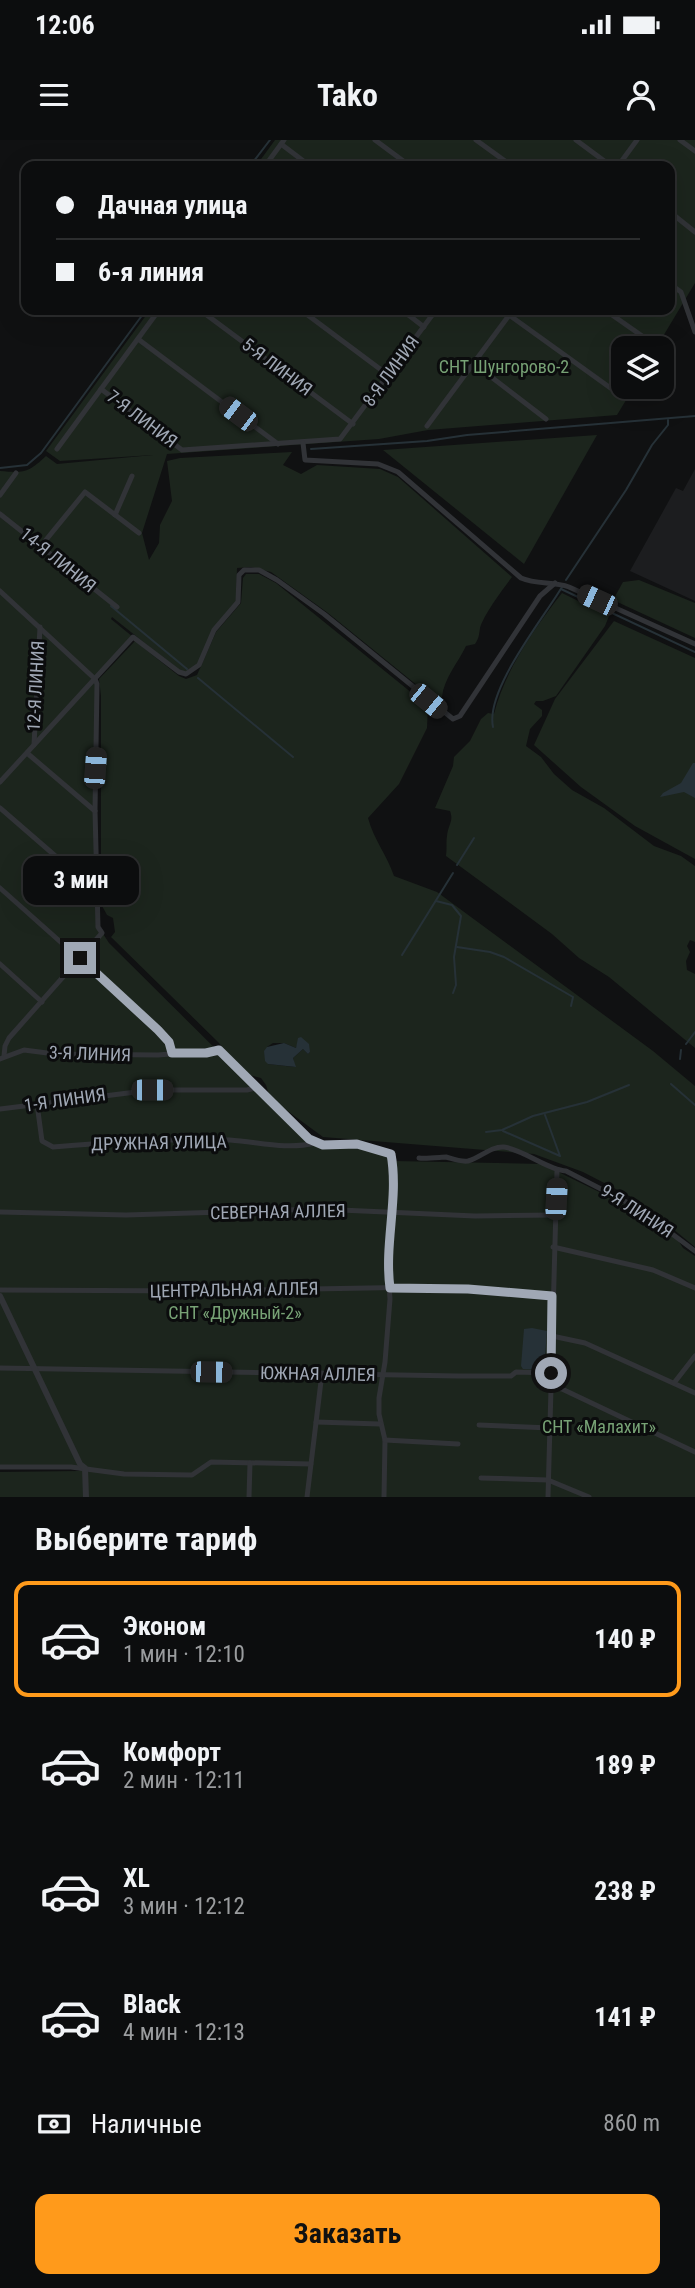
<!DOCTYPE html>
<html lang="ru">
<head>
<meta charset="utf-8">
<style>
	body { margin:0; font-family:"Roboto Condensed",sans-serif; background:#151617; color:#f1f3f6; height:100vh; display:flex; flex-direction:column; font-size:26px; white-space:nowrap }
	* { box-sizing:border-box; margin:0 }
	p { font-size:23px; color:#9a9c9e }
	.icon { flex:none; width:38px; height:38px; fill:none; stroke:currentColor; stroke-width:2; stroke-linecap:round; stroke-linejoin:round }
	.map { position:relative; height:1357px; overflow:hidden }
	.side { display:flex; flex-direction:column; background:#0c0d0e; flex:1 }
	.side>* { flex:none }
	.guide { position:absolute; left:21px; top:21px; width:654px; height:154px; border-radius:14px; box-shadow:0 7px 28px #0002,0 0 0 2px #2c2d2e; display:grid; align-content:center; height:154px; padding:0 35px; background:#0c0d0e }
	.fabs { position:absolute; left:611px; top:196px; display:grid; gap:14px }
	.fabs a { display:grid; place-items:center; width:63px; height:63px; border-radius:14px; background:#0c0d0e; box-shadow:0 7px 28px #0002,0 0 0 2px #2c2d2e; font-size:35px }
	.end { position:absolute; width:32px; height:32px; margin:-16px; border:9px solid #a0a8b5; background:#111; box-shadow:0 0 0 4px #111 }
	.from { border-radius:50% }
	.bubble { position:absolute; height:49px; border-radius:14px; background:#0c0d0e; box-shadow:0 7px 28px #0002,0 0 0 2px #2c2d2e; font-size:23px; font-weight:700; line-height:49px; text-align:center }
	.car { position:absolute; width:21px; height:42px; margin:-21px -10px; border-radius:9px; box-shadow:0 0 5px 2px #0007; background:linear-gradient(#222 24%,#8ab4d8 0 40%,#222 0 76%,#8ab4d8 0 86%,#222 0) }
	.guide b { display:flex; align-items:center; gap:24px; height:66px; font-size:26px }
	.guide b+b { border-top:2px solid #2c2d2e }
	.guide i { width:18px; height:18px; background:#f1f3f6 }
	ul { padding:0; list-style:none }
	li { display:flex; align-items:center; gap:21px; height:116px; margin:0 14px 10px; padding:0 21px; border:4px solid transparent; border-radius:14px }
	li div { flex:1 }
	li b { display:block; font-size:26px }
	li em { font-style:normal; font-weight:700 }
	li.on { border-color:#ff9a1b }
	li>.icon { width:63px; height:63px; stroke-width:1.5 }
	h2 { padding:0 35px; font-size:32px; line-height:84px }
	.pay { display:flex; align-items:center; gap:18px; height:77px; padding:0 35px; font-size:26px }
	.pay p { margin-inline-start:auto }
	.primary-button { display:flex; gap:14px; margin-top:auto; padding:14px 35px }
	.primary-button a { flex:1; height:80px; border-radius:14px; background:#ff9a1b; color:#111; font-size:28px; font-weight:700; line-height:80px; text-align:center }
	.status { display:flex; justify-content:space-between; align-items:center; height:49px; padding:0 35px; background:#0c0d0e; direction:ltr }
	.status svg { height:19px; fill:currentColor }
	header { display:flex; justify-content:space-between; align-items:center; height:91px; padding:0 35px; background:#0c0d0e; font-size:32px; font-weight:700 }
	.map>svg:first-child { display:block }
	.built { fill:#1c1d1f }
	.green { fill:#1c251d; fill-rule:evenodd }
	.water { fill:#263137 }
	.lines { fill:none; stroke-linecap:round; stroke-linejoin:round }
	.stream { stroke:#263137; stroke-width:2 }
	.minor { stroke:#313337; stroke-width:5 }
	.tertiary { stroke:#313337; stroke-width:6 }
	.route { stroke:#a0a8b5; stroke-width:9 }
	.labels { text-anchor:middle; stroke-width:6; stroke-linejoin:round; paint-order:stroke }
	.street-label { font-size:18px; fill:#a0a8b5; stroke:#0b0c0d }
	.park-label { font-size:18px; fill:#77a275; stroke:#0b0c0d }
</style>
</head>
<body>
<div class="status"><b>12:06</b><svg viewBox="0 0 49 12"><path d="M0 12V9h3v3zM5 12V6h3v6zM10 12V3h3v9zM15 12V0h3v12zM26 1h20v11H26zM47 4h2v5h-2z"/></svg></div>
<header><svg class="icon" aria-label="menu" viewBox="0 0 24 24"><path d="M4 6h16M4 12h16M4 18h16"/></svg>Tako<svg class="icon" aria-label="person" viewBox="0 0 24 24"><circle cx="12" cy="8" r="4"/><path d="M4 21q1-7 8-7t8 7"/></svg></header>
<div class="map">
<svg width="695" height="1357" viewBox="0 0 695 1357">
	<rect width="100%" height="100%" fill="#101112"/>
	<path class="built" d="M695,329V461L630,431L676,348L683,351Z"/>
	<g class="green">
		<path d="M275,0H695V143L656,208H623V247H634L617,275L428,290L379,299L167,314L142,393L149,420L159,403L160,385L172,361L167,321L180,318L292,312L283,325L301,334L317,325L380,329L398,337L512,437C503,449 484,474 480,488C479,495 479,498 475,504L466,506C458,523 444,538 442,557L434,559L328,473L271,432L251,427L237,428L236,462L213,490L198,525L186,532L180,531L112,477L111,479L133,497L95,539L98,786L109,803L255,948L315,1003L357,1004L391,1014L393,1021L542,1024L632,1068L674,1094L683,1108L695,1116V1357H0V1332L78,1331L84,1329L0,1327V331C24,333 28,333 46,316L57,324L153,315L60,321L46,311L150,170H670V26H256Z"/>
		<path d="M597,295L524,424L383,310Z"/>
		<path d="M246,434H259L276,443L428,566L427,588L399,644L368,678C374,700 387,715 394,736L437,752L653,911L695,946V1107L639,1061L583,1032L534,1014L323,997L270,958L266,945L261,938L246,934L218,902L111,797L115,792L113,778L107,775L101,764V556L99,539L135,501L179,536L186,539L197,535L216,492L241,463L243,438ZM273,903H284L296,908L298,903L310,912L308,914L303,909L293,918L295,927L268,924L267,907Z"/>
		<path d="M639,440L695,463V498L613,460L623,442Z"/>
		<path d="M562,453L609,476L605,486L556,556L543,561H536L534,564L542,570V576L530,589L526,606L541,617L554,634L572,650L604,668L654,706L681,716L695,726V802L690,800L687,806L690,812L686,821L687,830L695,834V908L609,837L579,818L552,794L446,716C447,709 446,702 447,696C448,685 454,681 450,671L435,668L453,626L454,617L470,601L481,579L488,573L494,574C505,530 534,489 562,453Z"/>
		<path d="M614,481L695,518V719L635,686L581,647L534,605L555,559Z"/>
	</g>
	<g class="water">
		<path d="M693,623H695V658L684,652L660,657L663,653L681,643Z"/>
		<path d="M301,897L309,904L310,912L308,914L303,909L293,918L296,927L268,924L265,921L264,911L267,907L284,903L296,908L298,898Z"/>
		<path d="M532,1188L547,1191L544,1229L542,1230L523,1229L521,1226L524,1189Z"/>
	</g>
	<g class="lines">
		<g class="stream">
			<path d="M250,26L270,0"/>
			<path d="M311,309L427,301L467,295L695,276"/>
			<path d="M0,328L27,325L41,313L146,170"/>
			<path d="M566,440L626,350L652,305L668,285V280"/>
			<path d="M561,449L695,512"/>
			<path d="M111,466L187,529"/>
			<path d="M198,538L293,617"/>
			<path d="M493,587C485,550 543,479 562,447"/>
			<path d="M457,725L474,698"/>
			<path d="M436,761L452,765L461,776L454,817L456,845L453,853"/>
			<path d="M457,807L490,812L504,817L573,857L571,866"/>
			<path d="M402,815L453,733"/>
			<path d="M686,904L695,892"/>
			<path d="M680,919L681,910"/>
			<path d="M671,944L695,965"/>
			<path d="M503,991L560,1016L545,975"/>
			<path d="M486,992L502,990L533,976L587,962L629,945"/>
		</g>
		<g class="minor">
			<path d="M375,0L410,26"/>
			<path d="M476,0L512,26"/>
			<path d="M576,0L611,26"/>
			<path d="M680,0L695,11"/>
			<path d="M281,4L310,26"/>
			<path d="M265,26L284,0"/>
			<path d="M618,26L637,0"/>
			<path d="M670,72L695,92"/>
			<path d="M670,144L681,152L695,192"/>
			<path d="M200,170L353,284"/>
			<path d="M301,170L388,235"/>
			<path d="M402,170L424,187"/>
			<path d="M605,170L655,205"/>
			<path d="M509,175L623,257"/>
			<path d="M138,199L278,304"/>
			<path d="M473,223L546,279"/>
			<path d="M101,249L182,310L340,299L436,170"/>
			<path d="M427,286L513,170"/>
			<path d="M303,303L305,320L378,324L398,332L521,438C537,445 553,441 569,447L695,504"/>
			<path d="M57,309L159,170"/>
			<path d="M0,355L16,333"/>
			<path d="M0,374L117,467"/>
			<path d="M115,375L132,336"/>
			<path d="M41,406L85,352L139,393"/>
			<path d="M0,451L95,539L97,544L95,671L98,787L102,793L9,898L5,906L4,916"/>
			<path d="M34,605L40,487"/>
			<path d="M27,613L95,671"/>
			<path d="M0,642L133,497L179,532L186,534L199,525L214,490L238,462L239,435L244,430H259L277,440L324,474L453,579L460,576L540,456L555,443"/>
			<path d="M0,668L90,746L97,749"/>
			<path d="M0,748L147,879L169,902L172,913"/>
			<path d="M0,824L42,862"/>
			<path d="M0,919L24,910L55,914L158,915L219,910L309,999L323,1005L357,1004L391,1014L392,1058L388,1132L390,1159L385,1222L379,1258V1274L385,1300L384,1357"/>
			<path d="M37,964L42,1001L53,1007C112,1002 171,998 230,1000C259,1002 286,1010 315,1003"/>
			<path d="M0,969L152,950H247L255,948"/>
			<path d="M419,1018C426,1019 442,1017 446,1017C453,1019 460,1022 468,1021C480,1018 491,1006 504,1007C524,1010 548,1030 566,1031L636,1067L695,1111"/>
			<path d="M0,1072L126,1075L318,1069L475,1076L555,1075"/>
			<path d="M553,1107L653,1130L695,1148"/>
			<path d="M0,1150L199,1151L425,1147L552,1156"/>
			<path d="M552,1196L585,1203L695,1253"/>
			<path d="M0,1228L458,1236H511L516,1232L551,1233"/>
			<path d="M674,1243L695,1216"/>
			<path d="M552,1247L562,1249L695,1312"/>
			<path d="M316,1282L380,1284"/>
			<path d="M479,1285L550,1288"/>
			<path d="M385,1300L458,1304"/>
			<path d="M0,1327H71L124,1334L192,1335L211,1322L311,1324"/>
			<path d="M481,1338L548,1340L589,1357"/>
			<path d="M249,1357L250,1323"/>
			<path d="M307,1357L322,1233"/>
			<path d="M548,1357L557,1030"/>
		</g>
		<path class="tertiary" d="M0,1156L80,1324L85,1328L86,1357"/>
	</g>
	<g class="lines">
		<path class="route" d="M80,818L158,890L169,902L172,913H206L219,910L309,999L323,1005L357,1004L391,1014C399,1058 384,1103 390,1148L468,1149L552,1156L551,1233"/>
	</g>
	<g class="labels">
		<g class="street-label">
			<text transform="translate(277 227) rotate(37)" y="6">5-Я ЛИНИЯ</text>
			<text transform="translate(391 231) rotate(-54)" y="6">8-Я ЛИНИЯ</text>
			<text transform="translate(142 279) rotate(37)" y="6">7-Я ЛИНИЯ</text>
			<text transform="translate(58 420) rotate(39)" y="6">14-Я ЛИНИЯ</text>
			<text transform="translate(36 546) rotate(-87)" y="6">12-Я ЛИНИЯ</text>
			<text transform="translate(90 914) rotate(2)" y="6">3-Я ЛИНИЯ</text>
			<text transform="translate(65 960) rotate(-8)" y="6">1-Я ЛИНИЯ</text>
			<text transform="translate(159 1003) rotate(-1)" y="6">ДРУЖНАЯ УЛИЦА</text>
			<text transform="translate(637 1071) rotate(33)" y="6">9-Я ЛИНИЯ</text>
			<text transform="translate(278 1072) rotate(-1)" y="6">СЕВЕРНАЯ АЛЛЕЯ</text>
			<text transform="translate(234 1150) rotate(-1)" y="6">ЦЕНТРАЛЬНАЯ АЛЛЕЯ</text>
			<text transform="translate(318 1234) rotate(1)" y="6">ЮЖНАЯ АЛЛЕЯ</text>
		</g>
		<g class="park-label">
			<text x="504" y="233">СНТ Шунгорово-2</text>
			<text x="235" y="1179">СНТ «Дружный-2»</text>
			<text x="599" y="1293">СНТ «Малахит»</text>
		</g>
	</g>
</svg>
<div class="fabs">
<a><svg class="icon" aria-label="layers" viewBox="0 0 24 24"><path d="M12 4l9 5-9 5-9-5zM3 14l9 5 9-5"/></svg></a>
</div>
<i class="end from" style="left:551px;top:1233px"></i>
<i class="end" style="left:80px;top:818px"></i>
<div class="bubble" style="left:23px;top:716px;width:116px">3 мин</div>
<i class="car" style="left:238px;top:274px;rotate:307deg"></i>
<i class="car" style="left:597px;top:460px;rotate:295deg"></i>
<i class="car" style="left:428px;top:561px;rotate:129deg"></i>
<i class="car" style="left:95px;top:628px;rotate:4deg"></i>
<i class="car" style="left:152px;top:950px;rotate:90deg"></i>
<i class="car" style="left:556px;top:1059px;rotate:3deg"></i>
<i class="car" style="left:211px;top:1232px;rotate:91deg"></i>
<div class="guide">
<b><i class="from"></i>Дачная улица</b>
<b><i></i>6-я линия</b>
</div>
</div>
<section class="side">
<h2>Выберите тариф</h2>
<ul>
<li class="on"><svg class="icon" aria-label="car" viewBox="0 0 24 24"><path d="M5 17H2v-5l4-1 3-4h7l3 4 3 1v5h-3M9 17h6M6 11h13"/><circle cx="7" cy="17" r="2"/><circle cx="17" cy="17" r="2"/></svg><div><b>Эконом</b><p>1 мин · 12:10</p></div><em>140 ₽</em></li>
<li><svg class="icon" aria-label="car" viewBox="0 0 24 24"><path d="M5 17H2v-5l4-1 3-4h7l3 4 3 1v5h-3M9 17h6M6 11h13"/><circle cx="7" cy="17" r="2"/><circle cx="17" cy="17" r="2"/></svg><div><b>Комфорт</b><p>2 мин · 12:11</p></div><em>189 ₽</em></li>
<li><svg class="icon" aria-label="car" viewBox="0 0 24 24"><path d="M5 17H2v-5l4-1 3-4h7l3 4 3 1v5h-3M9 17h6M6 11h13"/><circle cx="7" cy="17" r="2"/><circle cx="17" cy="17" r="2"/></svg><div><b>XL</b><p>3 мин · 12:12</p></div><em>238 ₽</em></li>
<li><svg class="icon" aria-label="car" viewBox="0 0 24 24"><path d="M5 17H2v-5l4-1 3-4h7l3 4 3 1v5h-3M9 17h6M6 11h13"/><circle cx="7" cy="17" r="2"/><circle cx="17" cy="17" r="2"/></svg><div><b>Black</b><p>4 мин · 12:13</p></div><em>141 ₽</em></li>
</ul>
<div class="pay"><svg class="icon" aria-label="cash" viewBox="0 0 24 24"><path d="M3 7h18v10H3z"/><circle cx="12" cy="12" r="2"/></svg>Наличные<p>860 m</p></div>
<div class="primary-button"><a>Заказать</a></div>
</section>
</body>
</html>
